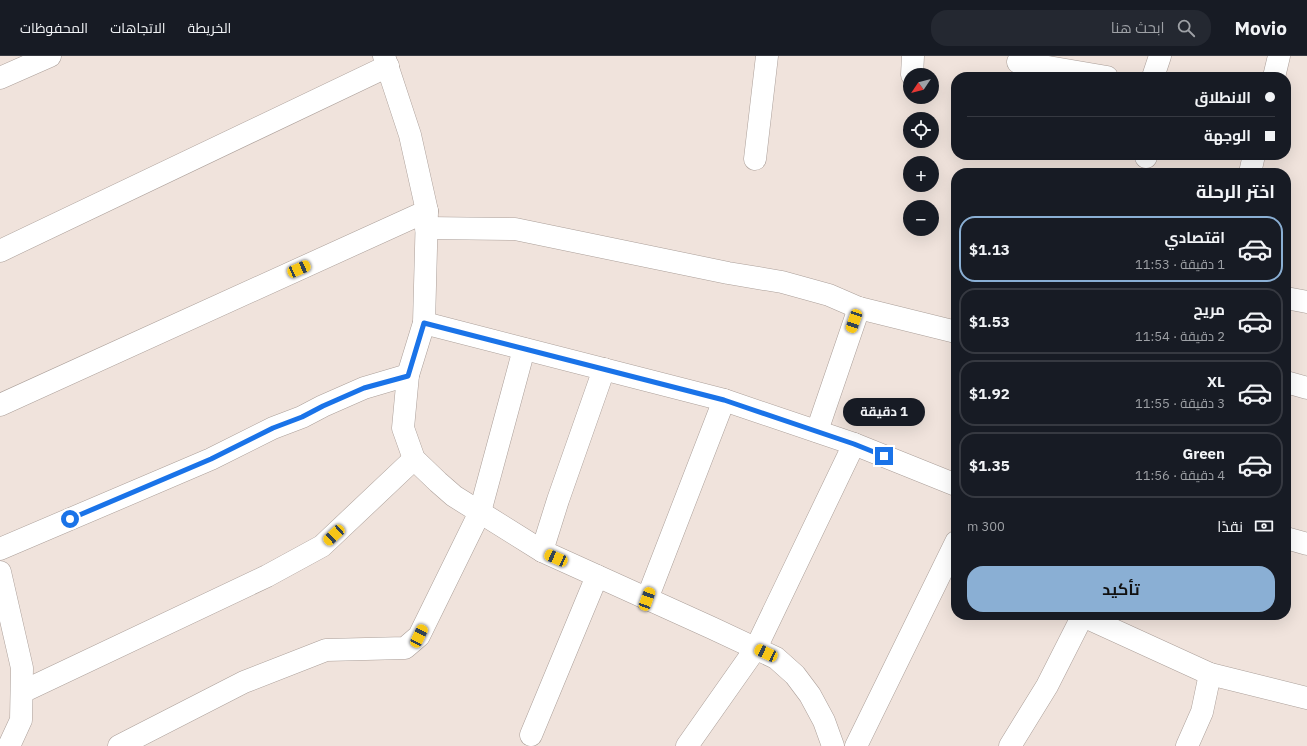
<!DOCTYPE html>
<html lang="ar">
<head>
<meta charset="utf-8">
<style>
	body { margin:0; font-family:"IBM Plex Sans",Cairo,sans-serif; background:#242831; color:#f1f3f6; direction:rtl; height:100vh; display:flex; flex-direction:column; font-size:15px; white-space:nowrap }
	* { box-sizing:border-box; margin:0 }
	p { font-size:13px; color:#9ea1a6 }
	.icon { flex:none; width:22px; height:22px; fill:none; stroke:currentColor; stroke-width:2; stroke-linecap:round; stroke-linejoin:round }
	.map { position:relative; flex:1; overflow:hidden; direction:ltr }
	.panel { position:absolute; left:951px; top:112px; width:340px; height:452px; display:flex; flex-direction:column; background:#171b24; border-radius:16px; box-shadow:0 4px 16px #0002; direction:rtl }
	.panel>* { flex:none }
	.guide { position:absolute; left:951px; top:16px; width:340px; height:88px; border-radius:16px; box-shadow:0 4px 16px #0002; direction:rtl; display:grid; align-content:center; height:88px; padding:0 16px; background:#171b24 }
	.needle { width:26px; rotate:235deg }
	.controls { position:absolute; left:903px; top:12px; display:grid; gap:8px }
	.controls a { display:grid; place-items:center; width:36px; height:36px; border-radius:50%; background:#171b24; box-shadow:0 4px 16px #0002; font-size:20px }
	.end { position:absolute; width:18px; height:18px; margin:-9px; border:5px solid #1a73e8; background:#fff; box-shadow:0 0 0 2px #fff }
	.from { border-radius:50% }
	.bubble { position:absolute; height:28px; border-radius:14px; background:#171b24; box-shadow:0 4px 16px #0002; font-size:13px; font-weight:700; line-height:28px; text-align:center; direction:rtl }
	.car { position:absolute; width:12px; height:24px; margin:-12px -6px; border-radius:5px; box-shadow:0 0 3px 1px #0007; background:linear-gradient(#f5c518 24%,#345 0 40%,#f5c518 0 76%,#345 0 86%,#f5c518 0) }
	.guide b { display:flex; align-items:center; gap:14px; height:38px; font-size:15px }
	.guide b+b { border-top:1px solid #363941 }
	.guide i { width:10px; height:10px; background:#f1f3f6 }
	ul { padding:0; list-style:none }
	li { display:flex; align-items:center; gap:12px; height:66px; margin:0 8px 6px; padding:0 8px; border:2px solid #363941; border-radius:16px }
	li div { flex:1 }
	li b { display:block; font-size:15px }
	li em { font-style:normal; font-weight:700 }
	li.on { border-color:#8aafd4 }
	li>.icon { width:36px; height:36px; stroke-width:1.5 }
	h2 { padding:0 16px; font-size:18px; line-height:48px }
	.pay { display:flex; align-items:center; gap:10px; height:44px; padding:0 16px; font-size:15px }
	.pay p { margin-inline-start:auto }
	.action { display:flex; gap:8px; margin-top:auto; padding:8px 16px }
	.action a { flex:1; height:46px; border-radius:16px; background:#8aafd4; color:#111; font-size:16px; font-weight:700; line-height:46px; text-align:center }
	header { display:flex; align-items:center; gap:24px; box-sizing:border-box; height:56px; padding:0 20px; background:#171b24; border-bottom:1px solid #363941 }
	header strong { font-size:19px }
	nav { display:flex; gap:22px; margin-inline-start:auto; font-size:14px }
	.search { width:280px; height:36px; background:#242831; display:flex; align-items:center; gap:10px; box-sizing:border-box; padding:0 14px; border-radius:16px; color:#9ea1a6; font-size:15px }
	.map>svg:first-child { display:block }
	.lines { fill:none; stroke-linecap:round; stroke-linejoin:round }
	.minor-casing { stroke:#ab9f99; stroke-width:23 }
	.minor { stroke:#fff; stroke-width:22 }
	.route { stroke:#1a73e8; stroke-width:5 }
</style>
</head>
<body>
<header>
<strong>Movio</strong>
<div class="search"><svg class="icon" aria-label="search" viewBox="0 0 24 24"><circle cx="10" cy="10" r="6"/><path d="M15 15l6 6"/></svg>ابحث هنا</div>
<nav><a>الخريطة</a><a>الاتجاهات</a><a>المحفوظات</a></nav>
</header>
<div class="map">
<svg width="1307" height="690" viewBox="0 0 1307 690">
	<rect width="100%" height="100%" fill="#f0e3dc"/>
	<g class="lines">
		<g class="minor-casing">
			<g id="minor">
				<path d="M384,0L410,79L427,155L424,267L408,319L403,372L414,403L438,426L454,440L542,495L712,572L776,602L795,619L810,639L824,665L833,690"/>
				<path d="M1018,6L1107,21"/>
				<path d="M912,19L913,0"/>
				<path d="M1153,21L1160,0"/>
				<path d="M1274,21L1279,0"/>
				<path d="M0,22L50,0"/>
				<path d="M1146,101V99"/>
				<path d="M755,103L767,0"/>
				<path d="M1250,117L1254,99"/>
				<path d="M426,172L515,173L728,217L782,226L829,239L859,252L956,276"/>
				<path d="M0,195L388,10"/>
				<path d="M1286,242L1307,246"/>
				<path d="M424,267L724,344L854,388L956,429"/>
				<path d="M1286,326L1307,332"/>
				<path d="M0,349L427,155"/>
				<path d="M817,375L859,252"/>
				<path d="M1286,482L1307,488"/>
				<path d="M0,493L211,403L273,372L302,361L323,350L364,332L408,319"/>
				<path d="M542,495L558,444L604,313"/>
				<path d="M0,516L22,612L21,664L9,690"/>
				<path d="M647,543L724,344"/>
				<path d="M1083,560L1210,618L1307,642"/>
				<path d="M22,636L267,520L322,490L414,403"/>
				<path d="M531,679L597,520"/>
				<path d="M119,690L244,626L326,594L405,592L419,580L480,456L524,293"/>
				<path d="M687,690L756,592L854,388"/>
				<path d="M856,690L956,486"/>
				<path d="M1010,690L1047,630L1083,559"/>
				<path d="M1187,690L1202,656L1210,618"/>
			</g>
		</g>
		<use href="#minor" class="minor"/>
	</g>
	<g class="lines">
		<path class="route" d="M70,463L211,403L273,372L302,361L323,350L364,332L408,320L424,267L724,344L854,388L884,400"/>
	</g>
</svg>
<div class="controls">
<a><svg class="needle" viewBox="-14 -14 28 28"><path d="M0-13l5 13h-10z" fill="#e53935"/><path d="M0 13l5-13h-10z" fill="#9ea1a6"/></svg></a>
<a><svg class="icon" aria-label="locate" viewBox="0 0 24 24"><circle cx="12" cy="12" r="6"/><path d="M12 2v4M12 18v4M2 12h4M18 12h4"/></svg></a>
<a>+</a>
<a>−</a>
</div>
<i class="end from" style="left:70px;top:463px"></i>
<i class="end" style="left:884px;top:400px"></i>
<div class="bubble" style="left:843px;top:342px;width:82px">1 دقيقة</div>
<i class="car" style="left:299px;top:213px;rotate:66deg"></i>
<i class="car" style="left:854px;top:265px;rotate:199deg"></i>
<i class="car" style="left:334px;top:479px;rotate:227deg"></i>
<i class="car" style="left:556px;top:502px;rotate:294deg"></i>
<i class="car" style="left:647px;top:543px;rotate:20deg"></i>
<i class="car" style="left:419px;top:580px;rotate:26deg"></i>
<i class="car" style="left:766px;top:597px;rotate:295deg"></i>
<div class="guide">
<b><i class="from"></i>الانطلاق</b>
<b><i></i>الوجهة</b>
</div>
<section class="panel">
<h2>اختر الرحلة</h2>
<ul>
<li class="on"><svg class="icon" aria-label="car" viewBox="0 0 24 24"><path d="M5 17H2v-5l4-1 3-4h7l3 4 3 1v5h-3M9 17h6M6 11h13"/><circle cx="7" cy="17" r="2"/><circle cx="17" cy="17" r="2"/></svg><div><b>اقتصادي</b><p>1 دقيقة · 11:53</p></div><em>$1.13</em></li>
<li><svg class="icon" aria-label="car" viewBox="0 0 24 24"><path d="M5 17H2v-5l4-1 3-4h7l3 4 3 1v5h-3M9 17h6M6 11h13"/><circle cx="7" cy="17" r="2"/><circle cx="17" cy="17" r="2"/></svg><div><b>مريح</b><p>2 دقيقة · 11:54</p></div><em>$1.53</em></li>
<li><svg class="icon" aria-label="car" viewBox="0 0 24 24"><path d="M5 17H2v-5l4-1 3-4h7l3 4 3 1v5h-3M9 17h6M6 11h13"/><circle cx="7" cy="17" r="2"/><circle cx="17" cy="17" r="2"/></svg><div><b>XL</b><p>3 دقيقة · 11:55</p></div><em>$1.92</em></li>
<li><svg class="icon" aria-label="car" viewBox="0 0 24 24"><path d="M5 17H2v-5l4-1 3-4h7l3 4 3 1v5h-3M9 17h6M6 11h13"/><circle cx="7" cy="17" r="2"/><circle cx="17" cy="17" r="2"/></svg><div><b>Green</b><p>4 دقيقة · 11:56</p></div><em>$1.35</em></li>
</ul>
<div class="pay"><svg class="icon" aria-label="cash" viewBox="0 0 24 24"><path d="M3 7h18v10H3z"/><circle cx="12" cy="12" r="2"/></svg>نقدًا<p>300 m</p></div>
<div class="action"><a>تأكيد</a></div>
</section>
</div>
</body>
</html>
